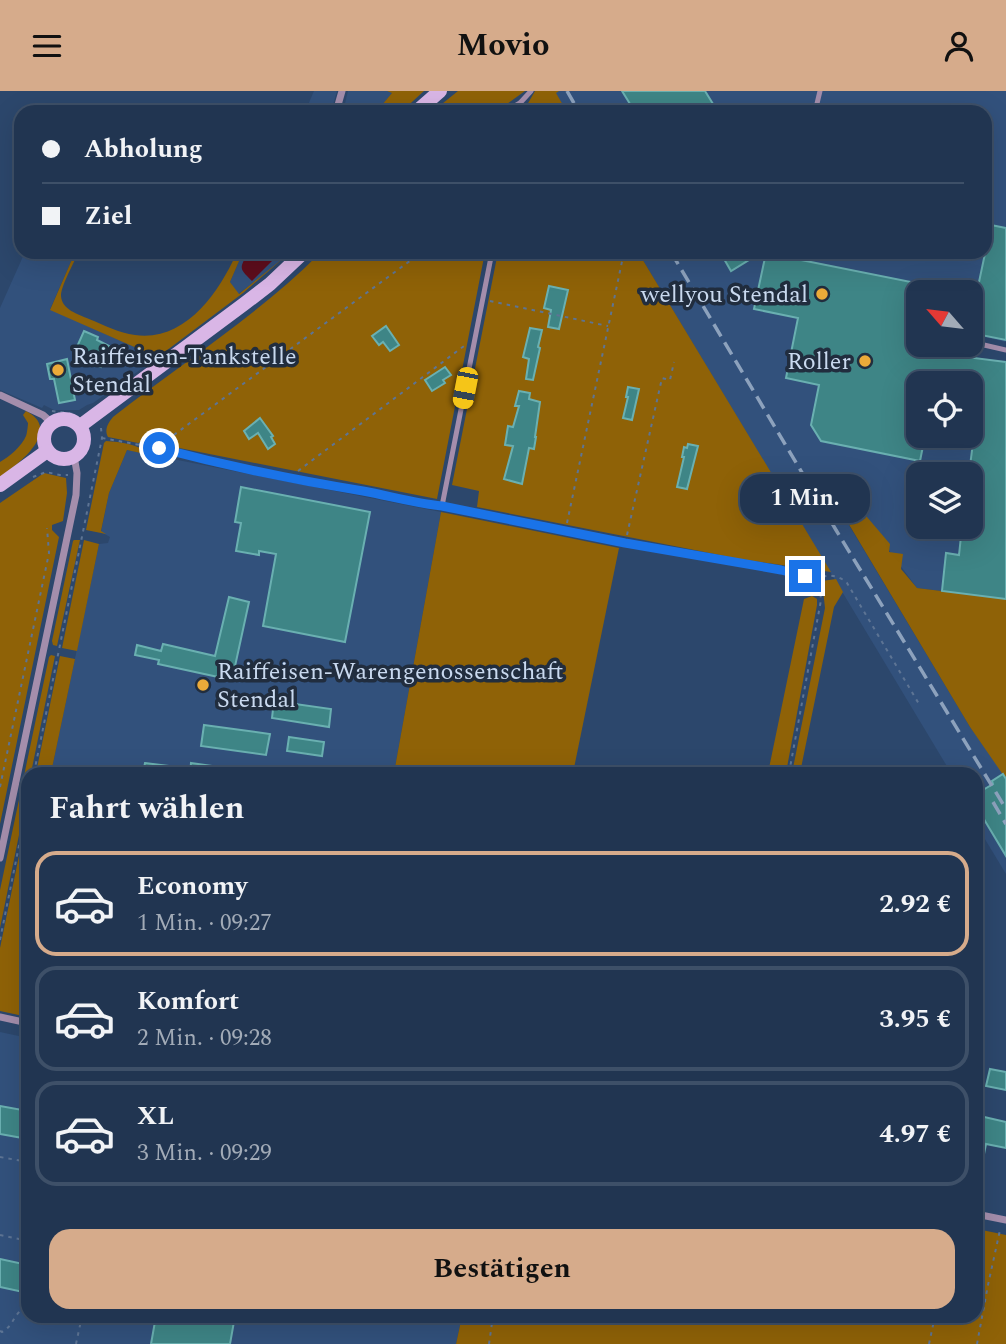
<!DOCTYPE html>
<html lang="de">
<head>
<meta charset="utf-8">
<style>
	body { margin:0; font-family:Spectral,serif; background:#293d58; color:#f1f3f6; height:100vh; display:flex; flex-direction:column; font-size:26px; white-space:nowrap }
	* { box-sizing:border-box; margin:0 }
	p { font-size:23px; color:#a2abb7 }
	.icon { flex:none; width:38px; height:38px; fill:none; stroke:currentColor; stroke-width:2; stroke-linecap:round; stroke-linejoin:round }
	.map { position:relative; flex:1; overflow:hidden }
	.sheet { position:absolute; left:21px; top:676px; width:962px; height:556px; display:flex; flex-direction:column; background:#213551; border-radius:21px; box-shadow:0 7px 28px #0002,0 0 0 2px #3e5068 }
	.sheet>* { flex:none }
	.hud { position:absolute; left:14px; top:14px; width:978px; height:154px; border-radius:21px; box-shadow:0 7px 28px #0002,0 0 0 2px #3e5068; display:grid; align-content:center; height:154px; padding:0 28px; background:#213551 }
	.needle { width:46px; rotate:298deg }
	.controls { position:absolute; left:906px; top:189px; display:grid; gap:14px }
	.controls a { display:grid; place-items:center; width:77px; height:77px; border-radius:14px; background:#213551; box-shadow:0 7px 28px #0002,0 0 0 2px #3e5068; font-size:35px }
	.end { position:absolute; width:32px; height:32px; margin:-16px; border:9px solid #1a73e8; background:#fff; box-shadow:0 0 0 4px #fff }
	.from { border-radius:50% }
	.bubble { position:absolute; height:49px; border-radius:21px; background:#213551; box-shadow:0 7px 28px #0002,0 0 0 2px #3e5068; font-size:23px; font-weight:700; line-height:49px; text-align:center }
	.car { position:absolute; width:21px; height:42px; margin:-21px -10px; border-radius:9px; box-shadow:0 0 5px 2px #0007; background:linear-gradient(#f5c518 24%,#345 0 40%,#f5c518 0 76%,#345 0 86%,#f5c518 0) }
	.hud b { display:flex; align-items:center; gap:24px; height:66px; font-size:26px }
	.hud b+b { border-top:2px solid #3e5068 }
	.hud i { width:18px; height:18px; background:#f1f3f6 }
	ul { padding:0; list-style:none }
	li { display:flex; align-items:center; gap:21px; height:105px; margin:0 14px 10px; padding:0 14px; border:4px solid #3e5068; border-radius:21px }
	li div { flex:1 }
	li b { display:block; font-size:26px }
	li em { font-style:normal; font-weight:700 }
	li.on { border-color:#d6ab8b }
	li>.icon { width:63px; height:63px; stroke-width:1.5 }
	h2 { padding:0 28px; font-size:32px; line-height:84px }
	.primary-button { display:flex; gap:14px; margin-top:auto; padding:14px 28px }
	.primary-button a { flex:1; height:80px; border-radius:21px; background:#d6ab8b; color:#111; font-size:28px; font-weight:700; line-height:80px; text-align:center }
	header { display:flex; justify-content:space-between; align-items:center; height:91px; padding:0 28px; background:#d6ab8b; color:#111; font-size:32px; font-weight:700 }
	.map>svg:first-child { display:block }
	.built { fill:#32517c; fill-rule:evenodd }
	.green { fill:#8f6207 }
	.water { fill:#5e0d1d }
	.building { fill:#3e8586; stroke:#6ab0b1; stroke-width:2 }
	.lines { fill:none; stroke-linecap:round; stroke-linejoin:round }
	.path { stroke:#5d7494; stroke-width:2; stroke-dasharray:3.5 5; stroke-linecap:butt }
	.service { stroke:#a48eac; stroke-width:5 }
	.minor { stroke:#a48eac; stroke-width:7 }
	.secondary { stroke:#d9b6e6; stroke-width:14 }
	.rail { stroke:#8da2bd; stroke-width:3.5; stroke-dasharray:14 7; stroke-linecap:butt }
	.route { stroke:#1a73e8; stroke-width:9 }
	.poi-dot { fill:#ebaa39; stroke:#212d3e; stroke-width:2.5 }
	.labels { text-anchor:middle; stroke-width:7; stroke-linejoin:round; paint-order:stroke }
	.poi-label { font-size:24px; fill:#c9d9ef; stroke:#212d3e; text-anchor:end }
</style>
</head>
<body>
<header><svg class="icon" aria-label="menu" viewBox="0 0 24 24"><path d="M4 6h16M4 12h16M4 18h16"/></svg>Movio<svg class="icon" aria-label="person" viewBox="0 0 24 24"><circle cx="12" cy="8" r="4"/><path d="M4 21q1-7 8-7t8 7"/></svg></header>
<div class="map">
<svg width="1006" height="1253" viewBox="0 0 1006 1253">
	<rect width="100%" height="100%" fill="#2c476c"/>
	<g class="built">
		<path d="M314,0H337L331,21H305Z"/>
		<path d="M348,0H387L393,1L376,21H343Z"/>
		<path d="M554,0H1006V251L971,243V201H919V254H965L963,266L1006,271V508L917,497L844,399L826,396L970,636L996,671L1006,681V783L977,735L976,682H951L638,161H985V21H567ZM919,292H971V345H919ZM919,383H971V436H919Z"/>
		<path d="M25,161H62L73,166L50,218L148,262L154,269L93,312L87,314L79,319H54L44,314L42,317L0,299V217Z"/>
		<path d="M243,161H289L268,181L238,203L230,191Z"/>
		<path d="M127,359L441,421L394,682H51L99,453L108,452L110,446L101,441L109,402Z"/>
		<path d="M0,941L28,947V1225H462L456,1253H0Z"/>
	</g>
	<g class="green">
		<path d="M387,0H424L401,21H376L392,2Z"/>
		<path d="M458,0H525L496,21H432Z"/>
		<path d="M535,0H559L556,2L567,21H523Z"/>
		<path d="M62,161H71L77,164C73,174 61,195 61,205C62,219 78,223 89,228C104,234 119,242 135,244C185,251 219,202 237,161H243L230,191L239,203L286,165L243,202L154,269L148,262L50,219L73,166Z"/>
		<path d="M321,161H485L437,408L144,350L138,352L108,346C104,339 108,332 113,326C182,272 260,223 321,161Z"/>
		<path d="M498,161H638L831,481L740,468L477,416L479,400L452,394Z"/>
		<path d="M26,320C63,339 19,373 0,386V371C9,366 22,355 26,345C27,343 28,334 28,332L23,324Z"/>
		<path d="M106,350C121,351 139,353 150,364L127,359L109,402L101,440L106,443L86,439L104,352Z"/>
		<path d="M44,382L66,387L67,402L63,430L52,434V439L59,446L0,733V412Z"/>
		<path d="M826,395L844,399L890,453L889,461L903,463L901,478L917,497L1006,508V688L970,636Z"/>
		<path d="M441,421L619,457L573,682H394Z"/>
		<path d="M74,449H80L57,555L53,554L52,550L73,450Z"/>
		<path d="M84,449L99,453L77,560L62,557Z"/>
		<path d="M836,488L843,501L834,516L800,682H792L825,517L822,490Z"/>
		<path d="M812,505L817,508V514L786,682H768L804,508Z"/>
		<path d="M51,564L55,565L31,682H28V700L0,837V799L49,566Z"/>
		<path d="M60,565L75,568L51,682H36Z"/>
		<path d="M28,721V926L0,920V857Z"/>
		<path d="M977,1138L1006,1144V1253H456L462,1225H976Z"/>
	</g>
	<path class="water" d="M248,161H281L252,190C238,176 240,178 248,161Z"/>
	<g class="building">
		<path d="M622,0H705L718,21H635Z"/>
		<path d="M991,134L1006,137V249L971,242V229Z"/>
		<path d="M720,161H762L731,180Z"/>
		<path d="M766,162L941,197V201H919V254H944L942,263L1006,271V508L942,500L946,462L959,464L962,436H971V383H969L979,305H971V292H919V345H925L920,370L821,350L811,334L819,294L786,287L798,227L754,218Z"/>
		<path d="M549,195L568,199L559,238L548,236L551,219L544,217Z"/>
		<path d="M386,235L399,254L390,260L383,251L379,254L372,245Z"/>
		<path d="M530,237L542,239L538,256L540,257L533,289L526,288L529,268L523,266Z"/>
		<path d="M84,240L98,246L97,249L117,259L107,262L101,276L87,270L90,264L76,258Z"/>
		<path d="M67,268L75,309L59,312L54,288H50L47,273Z"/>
		<path d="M445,276L451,284L443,289L445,292L432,300L425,289Z"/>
		<path d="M628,296L639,298L632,329L623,327L628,306H626Z"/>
		<path d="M519,300L530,302L529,308L540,311L535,346H536L534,358L529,357L522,393L504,388L513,355L505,354L508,335L513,336L519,315H515Z"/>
		<path d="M260,327L273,345L271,346L275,353L268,358L258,342L249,348L244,340Z"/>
		<path d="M688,353L698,355L687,398L677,396L684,366H682L684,356L687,357Z"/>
		<path d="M241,396L370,421L345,551L263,535L276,463L259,460V464L236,460L241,432L235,431Z"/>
		<path d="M229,506L249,511L232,589L158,573L159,569L135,564L137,554L161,560L163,553L215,565Z"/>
		<path d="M274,610L331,618L329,636L272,627Z"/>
		<path d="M204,634L270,643L266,664L201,655Z"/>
		<path d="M289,646L324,651L322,665L287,660Z"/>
		<path d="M145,672L184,677V682H143Z"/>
		<path d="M191,672L227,677V682H190Z"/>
		<path d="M1003,683L1006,688V765L976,715V703L993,693L992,690Z"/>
		<path d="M990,978L1006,981V999L986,995Z"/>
		<path d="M0,1015L28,1020V1048L0,1043Z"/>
		<path d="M980,1025L1006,1031V1057L986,1053L981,1078L976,1077V1043Z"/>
		<path d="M0,1168L28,1174V1202L0,1196Z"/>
		<path d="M156,1225H235L230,1253H151Z"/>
	</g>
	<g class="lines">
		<g class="path">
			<path d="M490,210L608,235"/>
			<path d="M52,320L75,323"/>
			<path d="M102,347L151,356"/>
			<path d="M167,349L422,161"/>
			<path d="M298,380L464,255"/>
			<path d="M33,386L46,381L60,384H68"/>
			<path d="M567,432L624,161"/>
			<path d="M627,444L662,287L670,289L674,271"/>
			<path d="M815,489C826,483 838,483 847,492L919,613"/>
			<path d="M34,682L102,347L101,337"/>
			<path d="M789,682L821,509L820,499L812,489"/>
			<path d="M0,696L49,462L47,437"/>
			<path d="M0,849L28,710"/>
			<path d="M0,1066L28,1071"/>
			<path d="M0,1144L28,1150"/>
			<path d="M0,1240L2,1241C15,1234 13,1221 28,1215"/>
			<path d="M76,1253L82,1225"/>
			<path d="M489,1253L493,1225"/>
			<path d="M929,1253L935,1225"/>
			<path d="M977,1253L988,1194L1000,1139"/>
		</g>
		<g class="service">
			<path d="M504,21L520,12"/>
			<path d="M518,21L520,12L531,0"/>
			<path d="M815,21L820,0"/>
			<path d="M971,251L1006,259"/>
			<path d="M159,357L265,383L362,400L421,413L442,415L625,452L781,479L805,485"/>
			<path d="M442,415L492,161"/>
		</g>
		<g class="minor">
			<path d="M336,21L342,0"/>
			<path d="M0,304L43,324L51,331"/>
			<path d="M0,767L76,404L77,382L74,365"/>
			<path d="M0,926L28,932"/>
			<path d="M976,1123L1006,1129"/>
		</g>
		<g class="secondary">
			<path d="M416,21L440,0"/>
			<circle cx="64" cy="348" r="20"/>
			<path d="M80,335L244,213L270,193L304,161"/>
			<path d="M0,394L47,360"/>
		</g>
		<g class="rail">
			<path d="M567,0L579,21"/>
			<path d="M671,161L836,439L1006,718"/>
			<path d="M993,711L1006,733"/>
		</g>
	</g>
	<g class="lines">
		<path class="route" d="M159,357C227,375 295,389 363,400C390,405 415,412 442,415L625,452L781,479L805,485"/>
	</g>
	<g class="poi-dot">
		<circle cx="822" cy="203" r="7"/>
		<circle cx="865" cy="270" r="7"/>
		<circle cx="58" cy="279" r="7"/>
		<circle cx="203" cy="594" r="7"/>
	</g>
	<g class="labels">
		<g class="poi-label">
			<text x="808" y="211">wellyou Stendal</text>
			<text x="72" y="273" text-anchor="start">Raiffeisen-Tankstelle<tspan x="72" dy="28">Stendal</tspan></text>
			<text x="851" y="278">Roller</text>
			<text x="217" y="588" text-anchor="start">Raiffeisen-Warengenossenschaft<tspan x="217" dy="28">Stendal</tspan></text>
		</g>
	</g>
</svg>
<div class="controls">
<a><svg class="needle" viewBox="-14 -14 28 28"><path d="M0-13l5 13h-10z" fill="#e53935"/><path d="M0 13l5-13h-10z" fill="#a2abb7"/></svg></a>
<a><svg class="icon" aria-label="locate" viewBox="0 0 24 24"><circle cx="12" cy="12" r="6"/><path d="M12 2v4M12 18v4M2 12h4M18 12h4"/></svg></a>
<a><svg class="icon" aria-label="layers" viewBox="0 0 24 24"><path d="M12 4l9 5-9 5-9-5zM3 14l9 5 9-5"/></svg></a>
</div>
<i class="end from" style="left:159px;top:357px"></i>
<i class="end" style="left:805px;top:485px"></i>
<div class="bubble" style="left:740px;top:383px;width:130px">1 Min.</div>
<i class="car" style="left:465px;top:297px;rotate:191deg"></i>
<div class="hud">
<b><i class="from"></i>Abholung</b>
<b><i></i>Ziel</b>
</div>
<section class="sheet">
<h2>Fahrt wählen</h2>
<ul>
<li class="on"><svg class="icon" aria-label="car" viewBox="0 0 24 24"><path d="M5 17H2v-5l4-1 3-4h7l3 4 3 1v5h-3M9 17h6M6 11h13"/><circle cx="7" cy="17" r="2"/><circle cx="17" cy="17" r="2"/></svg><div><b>Economy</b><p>1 Min. · 09:27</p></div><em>2.92 €</em></li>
<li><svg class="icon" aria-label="car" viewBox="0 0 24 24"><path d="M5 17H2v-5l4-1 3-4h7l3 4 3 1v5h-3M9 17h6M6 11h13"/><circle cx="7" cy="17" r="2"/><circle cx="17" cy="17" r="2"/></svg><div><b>Komfort</b><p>2 Min. · 09:28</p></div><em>3.95 €</em></li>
<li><svg class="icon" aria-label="car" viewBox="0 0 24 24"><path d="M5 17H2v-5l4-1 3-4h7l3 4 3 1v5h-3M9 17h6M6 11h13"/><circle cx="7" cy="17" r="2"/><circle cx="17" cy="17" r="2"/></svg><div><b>XL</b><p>3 Min. · 09:29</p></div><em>4.97 €</em></li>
</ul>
<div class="primary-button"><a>Bestätigen</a></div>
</section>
</div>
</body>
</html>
